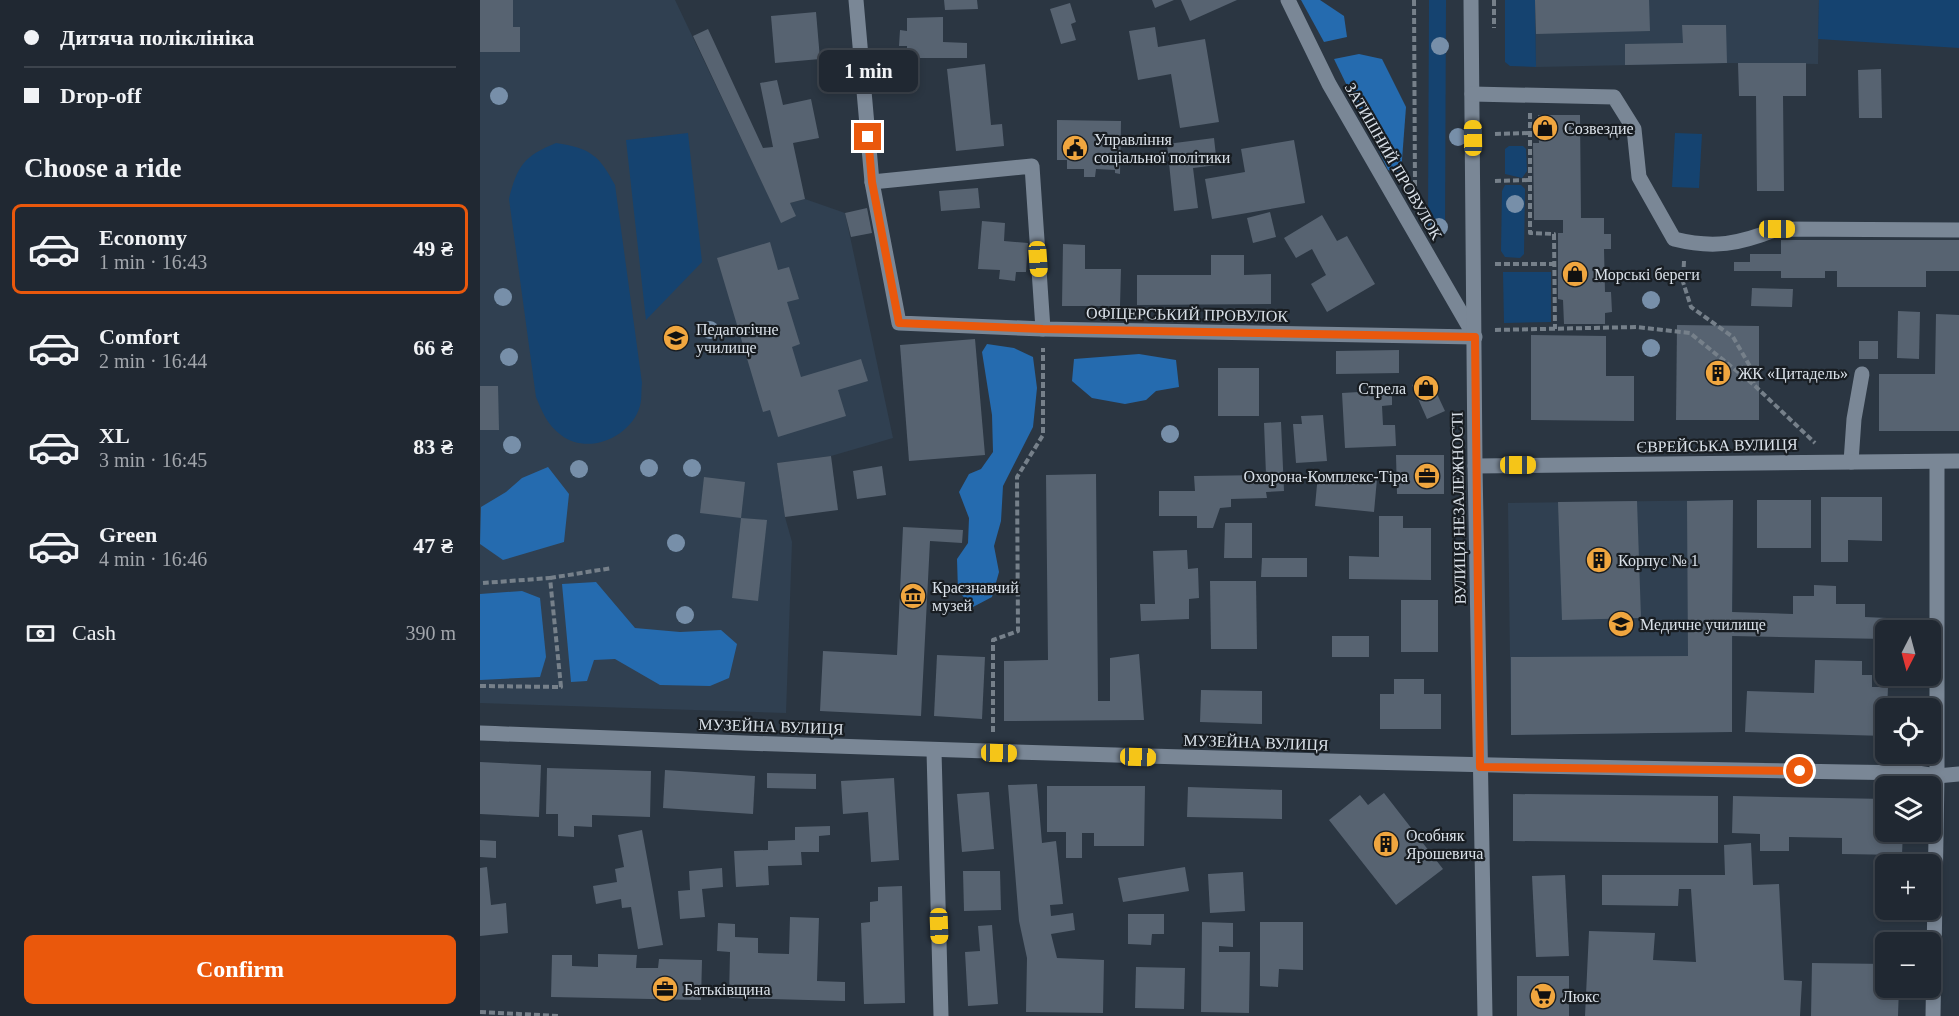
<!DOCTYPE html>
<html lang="en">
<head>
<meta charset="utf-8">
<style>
	body { margin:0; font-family:"Times New Roman",serif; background:#2d343e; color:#f1f3f6; height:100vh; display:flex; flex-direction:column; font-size:22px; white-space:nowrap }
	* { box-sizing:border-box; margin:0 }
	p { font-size:20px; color:#a2a6ac }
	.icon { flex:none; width:33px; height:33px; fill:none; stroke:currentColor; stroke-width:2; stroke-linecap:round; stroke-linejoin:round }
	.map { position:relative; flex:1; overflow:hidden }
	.drawer { display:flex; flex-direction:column; background:#202832; width:480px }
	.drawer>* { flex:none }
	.top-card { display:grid; align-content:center; height:132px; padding:0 24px; background:#202832 }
	.needle { width:39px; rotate:186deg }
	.fabs { position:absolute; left:1395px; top:620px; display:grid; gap:12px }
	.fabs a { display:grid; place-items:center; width:66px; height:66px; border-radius:9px; background:#202832; box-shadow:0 3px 9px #0003,0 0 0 2px #3d444d; font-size:30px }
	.end { position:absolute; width:27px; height:27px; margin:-14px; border:8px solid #ea580c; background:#fff; box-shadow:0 0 0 3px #fff }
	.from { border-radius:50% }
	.bubble { position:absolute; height:42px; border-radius:9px; background:#202832; box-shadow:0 3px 9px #0003,0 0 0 2px #3d444d; font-size:20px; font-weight:700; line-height:42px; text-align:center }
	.car { position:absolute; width:18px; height:36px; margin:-18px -9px; border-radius:8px; box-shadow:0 0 4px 2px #0007; background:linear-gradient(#f5c518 24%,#345 0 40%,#f5c518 0 76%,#345 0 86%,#f5c518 0) }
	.top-card b { display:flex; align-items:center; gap:21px; height:57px; font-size:22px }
	.top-card b+b { border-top:2px solid #3d444d }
	.top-card i { width:15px; height:15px; background:#f1f3f6 }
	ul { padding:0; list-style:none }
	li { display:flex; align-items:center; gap:18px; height:90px; margin:0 12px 9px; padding:0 12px; border:3px solid transparent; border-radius:9px }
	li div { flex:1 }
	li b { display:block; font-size:22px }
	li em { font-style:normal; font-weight:700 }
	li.on { border-color:#ea580c }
	li>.icon { width:54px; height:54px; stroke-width:1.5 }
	h2 { padding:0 24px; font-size:27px; line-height:72px }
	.pay { display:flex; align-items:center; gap:15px; height:66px; padding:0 24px; font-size:22px }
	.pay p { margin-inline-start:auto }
	.cta { display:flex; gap:12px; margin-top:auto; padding:12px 24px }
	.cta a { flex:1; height:69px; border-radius:9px; background:#ea580c; color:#fff; font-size:24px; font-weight:700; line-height:69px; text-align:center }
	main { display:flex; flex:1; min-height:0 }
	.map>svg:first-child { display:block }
	.built { fill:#304051 }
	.green { fill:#154370 }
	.forest { fill:#256baf }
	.building { fill:#576371 }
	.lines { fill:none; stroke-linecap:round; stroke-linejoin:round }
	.path { stroke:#76808a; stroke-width:4; stroke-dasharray:6 3; stroke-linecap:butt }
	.minor { stroke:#7a8796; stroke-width:15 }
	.tree { fill:#778fa9 }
	.route { stroke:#ea580c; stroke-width:8 }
	.labels { text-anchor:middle; stroke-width:4.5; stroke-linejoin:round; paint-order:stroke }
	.poi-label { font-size:16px; fill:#dae1e9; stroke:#181d22; text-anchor:start }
	.street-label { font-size:16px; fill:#dae1e9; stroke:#181d22 }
</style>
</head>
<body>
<main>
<section class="drawer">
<div class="top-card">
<b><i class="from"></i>Дитяча поліклініка</b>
<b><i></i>Drop-off</b>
</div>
<h2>Choose a ride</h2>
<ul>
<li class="on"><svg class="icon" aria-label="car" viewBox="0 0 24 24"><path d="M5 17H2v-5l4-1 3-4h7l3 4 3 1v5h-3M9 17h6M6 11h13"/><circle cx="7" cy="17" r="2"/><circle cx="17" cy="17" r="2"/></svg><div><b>Economy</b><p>1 min · 16:43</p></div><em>49 ₴</em></li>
<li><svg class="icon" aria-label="car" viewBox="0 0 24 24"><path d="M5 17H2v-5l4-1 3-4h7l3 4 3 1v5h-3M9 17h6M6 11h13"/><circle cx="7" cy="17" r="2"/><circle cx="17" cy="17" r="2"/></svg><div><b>Comfort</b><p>2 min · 16:44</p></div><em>66 ₴</em></li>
<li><svg class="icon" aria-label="car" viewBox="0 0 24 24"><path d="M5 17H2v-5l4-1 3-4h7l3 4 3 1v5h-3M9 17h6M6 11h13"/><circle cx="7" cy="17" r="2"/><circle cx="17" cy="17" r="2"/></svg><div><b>XL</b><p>3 min · 16:45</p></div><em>83 ₴</em></li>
<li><svg class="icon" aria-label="car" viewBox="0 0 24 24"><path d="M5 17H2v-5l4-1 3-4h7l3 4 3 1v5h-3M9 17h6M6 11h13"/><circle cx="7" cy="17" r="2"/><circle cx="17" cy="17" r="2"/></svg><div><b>Green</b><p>4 min · 16:46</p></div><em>47 ₴</em></li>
</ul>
<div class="pay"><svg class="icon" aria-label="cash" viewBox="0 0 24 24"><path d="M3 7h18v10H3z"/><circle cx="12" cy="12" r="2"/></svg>Cash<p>390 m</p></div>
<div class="cta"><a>Confirm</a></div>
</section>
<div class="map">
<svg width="1479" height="1016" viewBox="0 0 1479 1016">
	<rect width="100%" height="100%" fill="#2b3642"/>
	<g class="built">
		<path d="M0,0H195L301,222L310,203L325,199L365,213L413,438L351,456L297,463L305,517L312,542L306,713L0,703Z"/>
		<path d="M1055,0H1339L1338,64L1247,63L1056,67Z"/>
		<path d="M1253,500L1252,732L1031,735L1028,503Z"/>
	</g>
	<g class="green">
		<path d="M949,0H966L965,233L958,235L948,227Z"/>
		<path d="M1025,0H1055L1056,67L1030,66L1025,62Z"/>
		<path d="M1339,0H1479V48L1338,39Z"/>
		<path d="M208,133L222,262L166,320L146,140Z"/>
		<path d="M1195,133L1222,134L1219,188L1192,187Z"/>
		<path d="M76,143C110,148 119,155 135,185L162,383C161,391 162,399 160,406C151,437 108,456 81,435C67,425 62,411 56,397L29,199C37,166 44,156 76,143Z"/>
		<path d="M1029,146H1043L1046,149L1047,171L1042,178L1025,174V149Z"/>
		<path d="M1025,185H1041L1045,189L1044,254L1040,258L1025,257L1021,251L1022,191Z"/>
		<path d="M1023,272H1071V322L1024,323Z"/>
	</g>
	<g class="forest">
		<path d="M821,0H840L864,16L867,37L844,42Z"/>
		<path d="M879,54L902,59L926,107L921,173L908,170L854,59Z"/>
		<path d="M507,344L534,348L553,357L557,388L553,427L523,486L521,521L514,546L519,572L512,597L493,607L478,591L477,559L488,543L489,518L479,492L489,474L501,469L513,452L512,415L502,352Z"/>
		<path d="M659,354L696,360L699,387L676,391L666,400L645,404L612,398L592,381L594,359Z"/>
		<path d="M68,467L89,494L84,542L23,560L0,544L1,507L26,492L42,478Z"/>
		<path d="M116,582L155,628L200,632L241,630L257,644L249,678L230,686L180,685L135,659L114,660L107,681L91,682L82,584Z"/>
		<path d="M42,591L60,598L66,657L60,677L0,680V594Z"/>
	</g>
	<g class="building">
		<path d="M0,0H33V27H40V52H0Z"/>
		<path d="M464,0H497L498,9L465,10Z"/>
		<path d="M672,0H694L675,8Z"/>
		<path d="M701,0H757L710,21Z"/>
		<path d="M1055,0H1169L1170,31L1056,34Z"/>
		<path d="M590,3L596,22L591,24L596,40L581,44L570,9Z"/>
		<path d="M336,12L340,59L295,63L291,16Z"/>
		<path d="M463,17V42L487,43V58H427V46H419L420,30L427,31V18Z"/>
		<path d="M1202,25H1246L1247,63L1145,65V44L1203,43Z"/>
		<path d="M675,27L678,47L725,39L739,122L700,128L691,74L658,80L649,31Z"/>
		<path d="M228,29L283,148L293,147L280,83L297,80L303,105L331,99L339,138L313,143L325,199L310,203L316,216L301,223L213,36Z"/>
		<path d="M1258,63H1326V96H1303L1304,191H1277L1276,96H1259Z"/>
		<path d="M505,64L511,125L522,124L524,146L476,151L467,69Z"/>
		<path d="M435,67L437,91L416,93L414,69Z"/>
		<path d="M1401,69L1402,118H1379L1378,70Z"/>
		<path d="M1058,115H1100L1101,218H1124V234H1131V249H1124L1125,292H1131L1132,312L1125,313V324H1084L1083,300L1078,299V233H1083V220H1054L1053,143H1059Z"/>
		<path d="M577,120L641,121L640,174L635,173V170L616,169L615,177H604V169H587V160H577Z"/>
		<path d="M734,138L737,165L713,168L718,208L694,211L687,144Z"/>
		<path d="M814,140L825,203L732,219L725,179L765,172L761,149Z"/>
		<path d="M498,188L500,208L461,211L459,191Z"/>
		<path d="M387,208L392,233L371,237L365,213Z"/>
		<path d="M790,212L796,237L773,243L767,218Z"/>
		<path d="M842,215L857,241L867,236L895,284L847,312L831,284L846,275L832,249L816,258L804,238Z"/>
		<path d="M502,221L525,223L524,241L548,243L546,272H536L535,281L519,279L520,270L498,269Z"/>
		<path d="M1301,240H1479V271H1446V287H1357V271H1345V278H1301V271H1254V262H1270V254H1301Z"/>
		<path d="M290,242L298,270L309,267L319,299L307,302L320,344L312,347L321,377L381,359L388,381L358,390L366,416L298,437L290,410L283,412L237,258Z"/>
		<path d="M583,244L605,245V269H641L640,306H582Z"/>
		<path d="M731,255H764V275L791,274V304L657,305V275H731Z"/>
		<path d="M1272,288L1313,289L1312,307L1271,306Z"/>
		<path d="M1418,311L1440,312L1439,359L1417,358Z"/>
		<path d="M1456,314L1479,315V431H1399V374H1455Z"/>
		<path d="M1197,325L1279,326V420H1196Z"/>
		<path d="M1051,335L1126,336V376H1154V421L1051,420Z"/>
		<path d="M495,339L505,455L429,461L420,345Z"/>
		<rect x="1379" y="341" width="19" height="18"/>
		<path d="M919,350V373L856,374V351Z"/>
		<rect x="738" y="368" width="41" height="48"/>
		<path d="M949,377L965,411L947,419L932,385Z"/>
		<path d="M0,386H18L19,430H0Z"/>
		<path d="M912,390V405L902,406L903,425H915L916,446L865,448L862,393Z"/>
		<path d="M843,415L847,461L816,463L813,424H822L821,416Z"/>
		<path d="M801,422L804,491L786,492L787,498L751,499V507L740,508L733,528H717V516H679V491H715L714,476L786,475L784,423Z"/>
		<path d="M916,455H964V494H917Z"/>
		<path d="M351,456L358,510L305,517L297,463Z"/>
		<path d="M402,466L406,495L377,499L373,471Z"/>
		<path d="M616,474L618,701H630V658L659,654L664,720L524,721V661L568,660L566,475Z"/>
		<path d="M838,474L897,479L894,512L835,506Z"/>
		<path d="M224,477L265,482L261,518L220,513Z"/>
		<path d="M1341,497H1402V541L1368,540V562H1341Z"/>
		<path d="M1253,500L1252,612L1313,614V596H1334V585L1356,586V604H1385V617L1407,618L1406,639L1252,636V732L1031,735V657L1208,656L1207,501Z"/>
		<rect x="1277" y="500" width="54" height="48"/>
		<path d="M1157,501L1161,618L1082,620L1078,502Z"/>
		<path d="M899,516H923V528H951V580L869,579V556L899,557Z"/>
		<path d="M261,518L287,520L278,601L252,598Z"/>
		<path d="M745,523H772V558H744Z"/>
		<path d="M423,527L483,530L482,543L450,541L441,716L340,711L343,651L417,655Z"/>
		<path d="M707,550L708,569L718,568L719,598L709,599V619L661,621L660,604H675L673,551Z"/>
		<path d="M782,558H827V577H781Z"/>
		<path d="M730,581H776L777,649H731Z"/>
		<rect x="921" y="600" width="37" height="52"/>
		<rect x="852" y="636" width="37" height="21"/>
		<path d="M457,655L505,657L502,719L454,716Z"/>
		<path d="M1335,660L1382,661V675H1392V687H1408L1406,736L1265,732L1267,691L1334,693Z"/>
		<path d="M914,679H944V694H961V729H900V694H914Z"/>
		<path d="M721,690L782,691V724L720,722Z"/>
		<path d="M0,762L61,765L59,817L0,814Z"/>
		<path d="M67,768L171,771L170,817L112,815V827L94,826V837L78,836V814H66Z"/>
		<path d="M185,770L275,776L273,814L183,808Z"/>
		<path d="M287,773L336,774V789L287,788Z"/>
		<path d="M414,778L419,860L391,862L388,812L363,814L361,781Z"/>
		<path d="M557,784L562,843L576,841L583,904L570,905L571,916L593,913L595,930L571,934L577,958L624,960L623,1013L546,1012L547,958L539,921L528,785Z"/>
		<path d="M567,786H665L664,846H614V833H602V858H586V832H567Z"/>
		<path d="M708,787L802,790V819L707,817Z"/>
		<path d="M509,792L514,849L482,852L477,794Z"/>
		<path d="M904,793L963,869L916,905L849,820L880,795L888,805Z"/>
		<path d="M1033,794L1238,796V843L1033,841Z"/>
		<path d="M1253,796L1406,799V831H1423L1422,855L1362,854V838L1309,837V851H1280V834L1252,833Z"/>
		<path d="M350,826V835L339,836V852H321L322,865L288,866L289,885L256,887L254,851L288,850V841L315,840V827Z"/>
		<path d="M162,830L183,945L158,949L151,907L142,908L141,899L116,904L113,886L137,882L135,869L144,867L138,835Z"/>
		<path d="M0,840L16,841V858L0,857Z"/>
		<path d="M1271,843L1273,885L1299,884L1304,980L1322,981L1320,1016H1105L1109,931L1175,933L1173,960L1216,962L1211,889H1199L1198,906L1122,905V875H1245L1244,845Z"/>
		<path d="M7,867L11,905L26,903L28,933L0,936V868Z"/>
		<path d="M705,867L709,891L643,902L638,878Z"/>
		<path d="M242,868L243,887L222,889L225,917L200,919L198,891L210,890L209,871Z"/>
		<path d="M483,871H520L521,910L484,911Z"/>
		<path d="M763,872L765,911L730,913L728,874Z"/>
		<path d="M1085,875L1089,956L1056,957L1052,876Z"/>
		<path d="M422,886L425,1003L384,1004L381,923L390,922V902L398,901V887Z"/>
		<path d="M648,914H684V934H672L671,945L648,944Z"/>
		<path d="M310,917L339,918L337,981L365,982V1001L249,998L250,952L237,951L238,923L255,924V937L278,938V953L309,954Z"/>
		<path d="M722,922L753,923V947L739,946V952H770L769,1013L721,1012Z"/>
		<path d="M780,922H823V970L799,969L798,987L780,986Z"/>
		<path d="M512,925L518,1004L488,1006L485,952L500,951L498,926Z"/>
		<path d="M118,954L157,955L156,968H178L179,959L222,960L221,1000L71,997L72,955H92V966L118,967Z"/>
		<path d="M1332,963L1406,964V987H1419L1418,1016H1331Z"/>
		<path d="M656,967L705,968L704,1009L655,1008Z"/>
		<rect x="1037" y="976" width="52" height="40"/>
	</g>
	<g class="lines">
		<g class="path">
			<path d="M934,0L935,189"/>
			<path d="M1014,0V28"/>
			<path d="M1050,113V233L1074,234L1075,329"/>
			<path d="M1015,134L1050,133"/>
			<path d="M1015,181L1050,180"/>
			<path d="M1204,261L1203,282L1211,307L1253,337L1271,368L1274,385"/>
			<path d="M1015,264H1075"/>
			<path d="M1015,330L1157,327L1210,333L1274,385L1335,443"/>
			<path d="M70,578L132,568"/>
			<path d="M0,686L81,687L70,578L3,583"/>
			<path d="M513,732V640L538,631L537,477L563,435V348"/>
			<path d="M0,1012L78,1016"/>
		</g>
		<g class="minor">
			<path d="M376,0L392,182L419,323L563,329L995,337L849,84L808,0"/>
			<path d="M991,0L995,466L1005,1016"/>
			<path d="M992,94L1134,97L1154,129L1159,177L1194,239C1234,249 1259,244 1297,229L1479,230"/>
			<path d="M392,182L552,166L563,329"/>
			<path d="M1371,462L1374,419L1382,374"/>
			<path d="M995,466L1479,461"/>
			<path d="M0,733C479,752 957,766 1437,773L1457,776L1479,774"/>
			<path d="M454,751L461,1016"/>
			<path d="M1453,1016L1457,776V463"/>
		</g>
	</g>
	<g class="tree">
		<circle cx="960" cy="46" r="9"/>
		<circle cx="19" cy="96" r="9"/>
		<circle cx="978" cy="137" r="9"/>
		<circle cx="1035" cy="204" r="9"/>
		<circle cx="959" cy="227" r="9"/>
		<circle cx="23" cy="297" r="9"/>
		<circle cx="1171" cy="300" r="9"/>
		<circle cx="230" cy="330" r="9"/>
		<circle cx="1171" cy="348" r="9"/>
		<circle cx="29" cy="357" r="9"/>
		<circle cx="690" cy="434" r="9"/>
		<circle cx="32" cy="445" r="9"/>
		<circle cx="169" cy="468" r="9"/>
		<circle cx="212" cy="468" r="9"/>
		<circle cx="99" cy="469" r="9"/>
		<circle cx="196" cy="543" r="9"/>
		<circle cx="205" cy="615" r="9"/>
	</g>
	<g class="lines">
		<path class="route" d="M388,137L392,182L419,323L563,329L995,337L1000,767L1320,771"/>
	</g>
	<defs>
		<g id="shop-disc" transform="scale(1.35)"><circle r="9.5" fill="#f0a63f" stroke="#181d22"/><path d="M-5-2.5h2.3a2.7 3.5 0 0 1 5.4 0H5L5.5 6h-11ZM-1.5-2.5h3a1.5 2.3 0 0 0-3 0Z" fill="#111"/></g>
		<g id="civic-disc" transform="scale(1.35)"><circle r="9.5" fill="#f0a63f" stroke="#181d22"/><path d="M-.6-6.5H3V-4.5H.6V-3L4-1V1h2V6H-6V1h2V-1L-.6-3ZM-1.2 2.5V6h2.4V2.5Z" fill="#111"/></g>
		<g id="university-disc" transform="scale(1.35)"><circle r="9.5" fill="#f0a63f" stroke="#181d22"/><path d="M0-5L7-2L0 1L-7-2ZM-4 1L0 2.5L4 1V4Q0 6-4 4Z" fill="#111"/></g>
		<g id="building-disc" transform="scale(1.35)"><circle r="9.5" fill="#f0a63f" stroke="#181d22"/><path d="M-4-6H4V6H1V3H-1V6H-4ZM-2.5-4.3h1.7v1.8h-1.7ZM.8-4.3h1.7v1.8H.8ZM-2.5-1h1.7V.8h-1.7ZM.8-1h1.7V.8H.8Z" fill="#111"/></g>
		<g id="office-disc" transform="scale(1.35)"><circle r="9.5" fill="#f0a63f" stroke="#181d22"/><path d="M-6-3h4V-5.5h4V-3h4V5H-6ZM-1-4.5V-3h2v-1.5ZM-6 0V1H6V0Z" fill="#111"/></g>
		<g id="museum-disc" transform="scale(1.35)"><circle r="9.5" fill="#f0a63f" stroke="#181d22"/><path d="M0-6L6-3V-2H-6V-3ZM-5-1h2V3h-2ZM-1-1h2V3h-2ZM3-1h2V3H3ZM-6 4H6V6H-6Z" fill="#111"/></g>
		<g id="supermarket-disc" transform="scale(1.35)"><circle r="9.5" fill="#f0a63f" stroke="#181d22"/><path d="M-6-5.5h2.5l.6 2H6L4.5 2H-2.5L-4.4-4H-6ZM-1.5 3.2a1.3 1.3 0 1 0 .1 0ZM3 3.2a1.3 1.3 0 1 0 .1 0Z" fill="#111"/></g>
	</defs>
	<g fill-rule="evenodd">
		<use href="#shop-disc" x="1065" y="128"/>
		<use href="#civic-disc" x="595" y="148"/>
		<use href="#shop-disc" x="1095" y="274"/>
		<use href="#university-disc" x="196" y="338"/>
		<use href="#building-disc" x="1238" y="373"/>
		<use href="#shop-disc" x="946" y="388"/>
		<use href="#office-disc" x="947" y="476"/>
		<use href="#building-disc" x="1119" y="560"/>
		<use href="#museum-disc" x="433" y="596"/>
		<use href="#university-disc" x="1141" y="624"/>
		<use href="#building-disc" x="906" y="844"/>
		<use href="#office-disc" x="185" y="989"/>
		<use href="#supermarket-disc" x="1063" y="996"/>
	</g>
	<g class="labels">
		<g class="poi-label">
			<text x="1084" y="134">Созвездие</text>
			<text x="614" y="145">Управління<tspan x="614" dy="18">соціальної політики</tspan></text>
			<text x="1114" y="280">Морські береги</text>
			<text x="216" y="335">Педагогічне<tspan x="216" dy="18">училище</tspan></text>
			<text x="1258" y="379">ЖК «Цитадель»</text>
			<text x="926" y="394" text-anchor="end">Стрела</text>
			<text x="928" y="482" text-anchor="end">Охорона-Комплекс-Тіра</text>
			<text x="1138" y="566">Корпус № 1</text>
			<text x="452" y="593">Краєзнавчий<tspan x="452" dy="18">музей</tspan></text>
			<text x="1160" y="630">Медичне училище</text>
			<text x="926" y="841">Особняк<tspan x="926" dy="18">Ярошевича</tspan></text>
			<text x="204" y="995">Батьківщина</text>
			<text x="1082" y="1002">Люкс</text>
		</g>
		<g class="street-label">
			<text transform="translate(914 161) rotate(60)" y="6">ЗАТИШНИЙ ПРОВУЛОК</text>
			<text transform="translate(707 314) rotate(1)" y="6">ОФІЦЕРСЬКИЙ ПРОВУЛОК</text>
			<text transform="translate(1237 445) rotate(-1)" y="6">ЄВРЕЙСЬКА ВУЛИЦЯ</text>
			<text transform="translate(978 508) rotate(-91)" y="6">ВУЛИЦЯ НЕЗАЛЕЖНОСТІ</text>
			<text transform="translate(291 726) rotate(2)" y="6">МУЗЕЙНА ВУЛИЦЯ</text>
			<text transform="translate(776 742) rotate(2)" y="6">МУЗЕЙНА ВУЛИЦЯ</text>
		</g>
	</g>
</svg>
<div class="fabs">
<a><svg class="needle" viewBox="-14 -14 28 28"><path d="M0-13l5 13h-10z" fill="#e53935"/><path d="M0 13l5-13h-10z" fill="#a2a6ac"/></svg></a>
<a><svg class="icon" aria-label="locate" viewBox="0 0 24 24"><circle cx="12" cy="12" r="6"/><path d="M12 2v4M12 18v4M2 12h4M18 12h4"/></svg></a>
<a><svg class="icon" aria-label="layers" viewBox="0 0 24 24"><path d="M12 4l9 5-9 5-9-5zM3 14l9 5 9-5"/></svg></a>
<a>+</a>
<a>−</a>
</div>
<i class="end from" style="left:1320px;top:771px"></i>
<i class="end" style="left:388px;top:137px"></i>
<div class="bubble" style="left:339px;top:50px;width:99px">1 min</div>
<i class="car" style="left:993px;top:138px;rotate:359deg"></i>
<i class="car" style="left:1297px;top:229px;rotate:90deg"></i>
<i class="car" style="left:558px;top:259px;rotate:176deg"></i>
<i class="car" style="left:1038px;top:465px;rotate:90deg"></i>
<i class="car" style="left:519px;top:753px;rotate:91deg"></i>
<i class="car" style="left:658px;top:757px;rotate:92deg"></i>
<i class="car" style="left:459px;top:926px;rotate:178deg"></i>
</div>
</main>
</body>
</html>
